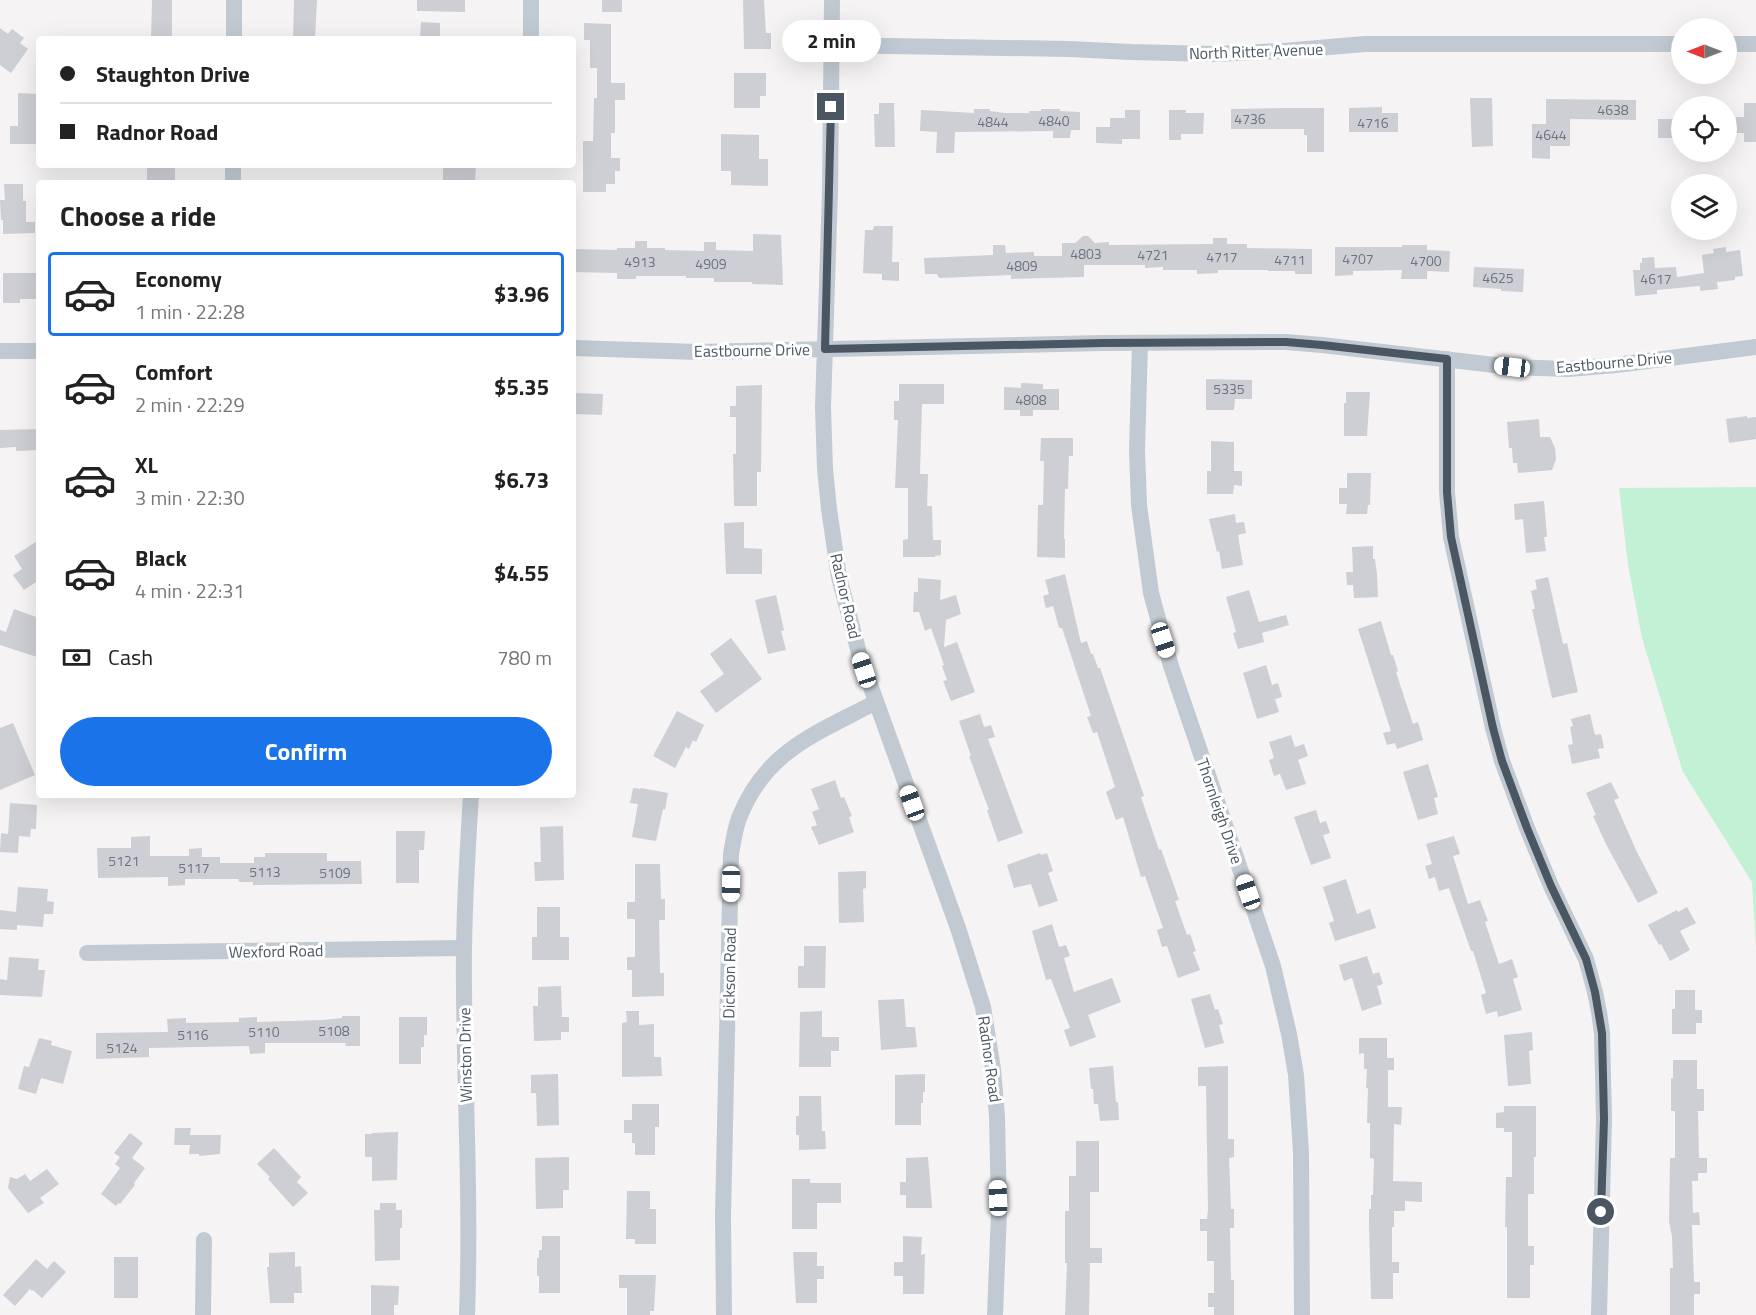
<!DOCTYPE html>
<html lang="en">
<head>
<meta charset="utf-8">
<style>
	body { margin:0; font-family:"Titillium Web",sans-serif; background:#f2f2f2; color:#222; height:100vh; display:flex; flex-direction:column; font-size:22px; white-space:nowrap }
	* { box-sizing:border-box; margin:0 }
	p { font-size:20px; color:#767676 }
	.icon { flex:none; width:33px; height:33px; fill:none; stroke:currentColor; stroke-width:2; stroke-linecap:round; stroke-linejoin:round }
	.map { position:relative; flex:1; overflow:hidden }
	.panel { position:absolute; left:36px; top:180px; width:540px; height:618px; display:flex; flex-direction:column; background:#fff; border-radius:6px; box-shadow:0 6px 24px #0002 }
	.panel>* { flex:none }
	.guide { position:absolute; left:36px; top:36px; width:540px; height:132px; border-radius:6px; box-shadow:0 6px 24px #0002; display:grid; align-content:center; height:132px; padding:0 24px; background:#fff }
	.needle { width:39px; rotate:270deg }
	.buttons { position:absolute; left:1671px; top:18px; display:grid; gap:12px }
	.buttons a { display:grid; place-items:center; width:66px; height:66px; border-radius:50%; background:#fff; box-shadow:0 6px 24px #0002; font-size:30px }
	.end { position:absolute; width:27px; height:27px; margin:-14px; border:8px solid #4a5661; background:#fff; box-shadow:0 0 0 3px #fff }
	.from { border-radius:50% }
	.bubble { position:absolute; height:42px; border-radius:21px; background:#fff; box-shadow:0 6px 24px #0002; font-size:20px; font-weight:700; line-height:42px; text-align:center }
	.car { position:absolute; width:18px; height:36px; margin:-18px -9px; border-radius:8px; box-shadow:0 0 4px 2px #0007; background:linear-gradient(#fff 24%,#345 0 40%,#fff 0 76%,#345 0 86%,#fff 0) }
	.guide b { display:flex; align-items:center; gap:21px; height:57px; font-size:22px }
	.guide b+b { border-top:2px solid #e0e0e0 }
	.guide i { width:15px; height:15px; background:#222 }
	ul { padding:0; list-style:none }
	li { display:flex; align-items:center; gap:18px; height:84px; margin:0 12px 9px; padding:0 12px; border:3px solid transparent; border-radius:6px }
	li div { flex:1 }
	li b { display:block; font-size:22px }
	li em { font-style:normal; font-weight:700 }
	li.active { border-color:#1a73e8 }
	li>.icon { width:54px; height:54px; stroke-width:1.5 }
	h2 { padding:0 24px; font-size:27px; line-height:72px }
	.pay { display:flex; align-items:center; gap:15px; height:66px; padding:0 24px; font-size:22px }
	.pay p { margin-inline-start:auto }
	.button { display:flex; gap:12px; margin-top:auto; padding:12px 24px }
	.button a { flex:1; height:69px; border-radius:36px; background:#1a73e8; color:#fff; font-size:24px; font-weight:700; line-height:69px; text-align:center }
	.map>svg:first-child { display:block }
	.green { fill:#c3f1d5 }
	.building { fill:#cdcfd5 }
	.lines { fill:none; stroke-linecap:round; stroke-linejoin:round }
	.street { stroke:#c1cad2; stroke-width:16 }
	.route { stroke:#4a5661; stroke-width:8 }
	.labels { text-anchor:middle; stroke-width:6; stroke-linejoin:round; paint-order:stroke }
	.number-label { font-size:14px; fill:#6b747e }
	.street-label { font-size:16px; fill:#4a5661; stroke:#fff }
</style>
</head>
<body>
<div class="map">
<svg width="1756" height="1315" viewBox="0 0 1756 1315">
	<rect width="100%" height="100%" fill="#f5f3f3"/>
	<path class="green" d="M1756,487V948L1752,882L1683,772L1642,638L1628,565L1619,488Z"/>
	<g class="building">
		<path d="M152,0H172V39H151Z"/>
		<path d="M294,0H317L315,39H293Z"/>
		<path d="M417,0H465V12L417,11Z"/>
		<rect x="602" y="0" width="20" height="12"/>
		<path d="M743,0H764L766,33H771V49H744Z"/>
		<path d="M421,22L440,23V39H420Z"/>
		<path d="M584,23L611,24V83H625V100H615V133H611V158H620V171H615V184H606V192H583V141H593L594,98H597V68H590V40H584Z"/>
		<path d="M0,28L8,34L12,29L24,38L20,43L28,49L11,73L0,65Z"/>
		<path d="M734,73H766V96H760V108H734Z"/>
		<path d="M18,93L39,94V144H10V126H18Z"/>
		<path d="M1470,98H1492L1493,146L1472,147Z"/>
		<path d="M1546,99L1636,100V120L1570,119V146H1550V159L1532,158V124H1546Z"/>
		<path d="M879,103H894L895,147H875L874,114H879Z"/>
		<path d="M1744,103H1756V142H1744V133H1736V117H1744Z"/>
		<path d="M1382,107V113H1398V132H1349V108Z"/>
		<path d="M1287,108H1324V152H1307V135H1304V129H1231V109Z"/>
		<path d="M974,109H990V111L1005,113H1029V111H1041V109H1060V111L1080,112V130H1071L1070,138H1053V131L955,132L954,153H936L937,132L920,131L921,110L974,113Z"/>
		<path d="M1125,110H1140V139H1122V144L1096,143V127H1110V118H1125Z"/>
		<path d="M1169,110H1186V113H1204L1203,134H1181V140H1169Z"/>
		<rect x="1658" y="119" width="24" height="19"/>
		<path d="M721,134L759,135V159H768V186L731,185V171H721Z"/>
		<path d="M147,165L175,166V183H158V180H147Z"/>
		<path d="M452,165H476L475,183H443V167L452,168Z"/>
		<path d="M4,184H23V201H26V222H35V233L3,234V220H1L0,200H5Z"/>
		<path d="M874,226H893L892,262H899V281L882,280V274L863,273L865,230H873Z"/>
		<path d="M753,234L781,235L783,285L752,284V282H714V278H686V276H636V279H617V273L573,272V249L617,250V248H635V241H647V248H665V250L704,251V242H716V250L753,251Z"/>
		<path d="M1083,236H1088L1095,243L1109,242V245L1213,244V238H1227V244H1247V248L1312,249V274H1295V271H1268V270H1218V273L1197,274V270H1163V267L1145,268V265H1084V277L1011,279V275L940,278L938,277L937,274H925L924,258L993,255V245H1005L1006,253L1034,252V256H1062V243H1075Z"/>
		<path d="M1402,245H1427V250L1450,251L1449,272L1427,271V279H1401L1402,270L1353,271V275L1335,276V247H1402Z"/>
		<path d="M1726,247V252L1740,250L1743,276L1735,277V280L1717,282L1718,289L1700,291V286L1657,290V294L1635,296L1633,270H1640V263H1642V258L1654,257L1655,268L1676,267L1677,277L1704,273L1702,255L1714,253L1713,249Z"/>
		<path d="M1474,267L1524,269L1523,292L1501,291V289L1473,287Z"/>
		<path d="M3,273H39V299H20V303H3Z"/>
		<path d="M1206,379L1252,380V399H1235L1234,410H1206Z"/>
		<path d="M1021,383L1043,384V389H1059V410H1033V416H1020V410H1004V387L1021,388Z"/>
		<path d="M899,384H944V404H922L920,474H928L927,506H932L933,540H941V555L935,556V557H903V540L908,539V488H895L898,420H894V401H899Z"/>
		<path d="M762,385L761,472H757V506H734L733,454H736V417H730V406H736V386Z"/>
		<path d="M1346,392H1370L1367,436H1344V403H1346Z"/>
		<path d="M573,393L603,394L602,415L573,414Z"/>
		<path d="M1747,416V418L1756,417V439L1729,443L1726,419Z"/>
		<path d="M1539,419L1540,437H1550L1555,448L1556,459L1552,470L1518,473L1517,463H1513L1512,448H1509L1507,422Z"/>
		<path d="M39,429V450L16,451V447L0,448V430Z"/>
		<path d="M1041,438H1073V456H1069L1068,489H1065L1064,539H1065V558L1037,557L1038,505H1043L1044,461H1040Z"/>
		<path d="M1211,441L1234,442V471H1242V486L1234,485L1233,494H1207V471H1211Z"/>
		<path d="M1347,473H1371L1370,505H1368L1367,514H1346L1347,504H1339V488H1347Z"/>
		<path d="M1544,501L1547,537H1544L1546,551L1526,553L1523,519L1515,520L1514,504Z"/>
		<path d="M1235,514L1236,523L1244,522L1246,533L1238,535L1243,565L1222,569L1219,551L1217,552L1209,519Z"/>
		<path d="M744,522V548L762,549V574H726L724,523Z"/>
		<path d="M39,540V580L24,590L13,575L22,569L14,556Z"/>
		<path d="M1373,546V559H1375L1377,574L1378,597L1354,598L1353,585H1347L1346,572H1353L1352,547Z"/>
		<path d="M1065,574L1081,643L1087,641L1091,654H1093L1098,668H1100L1144,796L1141,797L1159,850L1161,849L1179,900L1175,901L1187,935L1190,934L1196,951L1193,952L1200,970L1178,978L1167,946L1162,947L1157,930L1163,928L1145,876L1141,877L1123,817L1116,820L1106,792L1115,787L1097,732L1093,733L1087,717L1091,716L1062,628H1059L1053,606L1046,608L1043,596L1049,594L1045,580Z"/>
		<path d="M1548,577L1563,644L1567,643L1578,692L1552,698L1532,609H1535L1531,591L1537,589L1535,580Z"/>
		<path d="M918,578L941,580L940,600L956,595L961,614L946,620L944,647L957,642L975,692L951,701L943,681L947,680L942,666L944,665L931,628L925,631L919,612H913L914,592H918Z"/>
		<path d="M1249,590L1259,622L1286,615L1289,625L1262,633L1264,642L1238,649L1233,633L1236,632L1226,597Z"/>
		<path d="M776,595L784,630L781,631L786,650L768,654L755,600Z"/>
		<path d="M14,609L39,618V650L37,657L0,645V630L6,632Z"/>
		<path d="M1381,621L1391,655H1393L1398,671L1396,672L1413,724L1418,722L1423,740L1397,749L1395,743L1387,745L1383,733L1391,731L1358,629Z"/>
		<path d="M731,638L762,679L716,713L700,691L724,674L710,654Z"/>
		<path d="M1266,665L1272,685L1278,683L1282,697L1275,699L1279,712L1257,719L1243,673Z"/>
		<path d="M677,711L704,725L696,742L693,740L689,749L686,747L675,768L653,756Z"/>
		<path d="M980,714L984,727L991,725L995,737L988,739L1023,833L998,842L987,810H989L969,756H971L959,721Z"/>
		<path d="M1590,714L1595,735L1601,734L1604,748L1598,749L1600,758L1572,764L1568,745L1573,744L1570,727L1573,726L1571,719Z"/>
		<path d="M13,723L35,775L0,790V728Z"/>
		<path d="M1291,735L1295,747L1304,744L1308,756L1298,760L1306,784L1286,790L1280,774L1274,776L1269,760L1274,758L1269,742Z"/>
		<path d="M1428,764L1438,797L1434,798L1438,814L1418,820L1403,772Z"/>
		<path d="M835,780L841,798L844,797L852,816L849,817L854,832L819,845L811,827L817,825L812,812L819,809L811,789Z"/>
		<path d="M1611,782L1619,798L1614,800L1636,850L1658,893L1638,903L1607,846L1593,816L1596,815L1586,793Z"/>
		<path d="M633,788L640,789L641,788L668,793L665,810L663,809L656,841L632,837L638,804L630,803Z"/>
		<path d="M10,803L37,805L36,829H31L30,837L19,836L18,853L0,852L1,833L8,834Z"/>
		<path d="M1316,810L1320,823L1326,821L1330,833L1323,835L1331,858L1311,865L1294,817Z"/>
		<path d="M563,826L564,880L535,881L534,862H541L540,827Z"/>
		<path d="M396,831H425L424,850H419V883H396Z"/>
		<path d="M150,836V856H189V849L202,848V857H220V863H254V857H265V853H327V861H361L362,884L253,885V882H239L238,879H185V885L168,886V877L98,878L97,848H131V837Z"/>
		<path d="M1454,836L1460,854L1453,856L1468,904L1480,900L1488,921L1485,922L1499,964L1512,959L1518,977L1513,979L1522,1010L1498,1017L1497,1011L1486,1014L1481,995L1486,993L1473,951H1471L1449,888L1439,891L1435,877L1429,879L1425,866L1432,864L1426,844Z"/>
		<path d="M1040,853L1041,855L1047,853L1053,871L1048,873L1058,901L1039,907L1031,884L1014,888L1007,865Z"/>
		<path d="M635,864H660L661,899H665V920H659L660,973H664V996L632,997V970H627V957H635V919H627V902H635Z"/>
		<path d="M866,871V888L863,889L864,922L839,923L838,872Z"/>
		<path d="M1346,879L1357,914L1370,909L1376,928L1335,941L1329,923L1334,921L1323,887Z"/>
		<path d="M18,887L48,889L47,901L54,902L53,914H44L43,927L17,925V930L0,929V910L16,912Z"/>
		<path d="M537,907H560V937H569V960H532V937H537Z"/>
		<path d="M1687,907L1696,923L1680,931L1690,950L1670,961L1661,944L1659,945L1648,925L1677,910L1678,912Z"/>
		<path d="M1052,924L1059,947L1066,945L1070,956L1064,958L1074,992L1112,978L1121,1002L1088,1015L1096,1037L1070,1047L1064,1030L1070,1028L1051,979L1046,980L1032,931Z"/>
		<path d="M804,946H826L825,988H798V966H804Z"/>
		<path d="M1367,956L1373,974L1379,972L1383,984L1377,986L1382,1004L1362,1011L1352,978L1344,981L1339,965Z"/>
		<path d="M9,957L39,959L38,970H45L42,997L0,995V979L7,980Z"/>
		<path d="M561,986L562,1017H569V1032H561V1040L534,1041L533,1006H538V987Z"/>
		<path d="M1675,990H1695V1010H1702V1023H1696V1034H1672V1009H1675Z"/>
		<path d="M1210,994L1215,1010L1218,1009L1223,1024L1219,1025L1224,1043L1205,1048L1191,999Z"/>
		<path d="M904,999L906,1027H915L917,1047L881,1050L878,1000Z"/>
		<path d="M626,1011H639V1025L654,1024V1057H661L662,1076L622,1077V1023L627,1022Z"/>
		<path d="M822,1011V1037H839V1051H831V1067H799L800,1012Z"/>
		<path d="M342,1016H360V1046H345L346,1043H265V1053L250,1054L249,1046L149,1048V1057L96,1059V1033L168,1032L167,1019L186,1018V1023L239,1022V1018L257,1017V1022L323,1020L342,1018Z"/>
		<path d="M399,1017H427V1035H424V1047H421V1064H399Z"/>
		<path d="M1532,1032L1533,1050L1529,1051L1531,1084L1508,1086L1504,1035Z"/>
		<path d="M39,1038L52,1041L51,1045L72,1051L63,1084L41,1078L36,1094L18,1089L24,1066L29,1067Z"/>
		<path d="M1359,1038H1387V1058H1394V1070H1388V1107H1402L1401,1125L1394,1124L1393,1181L1422,1182V1202L1405,1201V1211H1394V1227H1392V1262H1399V1273H1393V1299H1371L1369,1226V1209H1371V1195H1373L1374,1159L1370,1158V1123H1367L1368,1088H1366L1367,1069H1364V1053L1359,1054Z"/>
		<path d="M1673,1060H1697V1089H1704V1111H1698L1699,1158H1707V1173H1698V1181H1692L1693,1213L1699,1212L1700,1225H1692L1694,1282H1700V1294H1694V1315H1670V1268H1673L1672,1237L1669,1221L1670,1158H1675V1111H1671V1078H1673Z"/>
		<path d="M1113,1066L1116,1102H1118L1119,1120L1100,1121L1098,1104H1094L1093,1089H1091L1089,1068Z"/>
		<path d="M1228,1066V1139H1234V1157L1229,1158L1231,1209H1234V1228H1230L1231,1280H1234V1315H1214V1307H1208V1293H1214V1261H1207V1231H1200V1219H1207L1208,1209L1206,1086H1198V1067Z"/>
		<path d="M558,1074L559,1125L537,1126L536,1093H531V1075Z"/>
		<path d="M925,1074V1092H923V1103H921V1125H895V1075Z"/>
		<path d="M799,1096H821L822,1131H825L826,1149L799,1150V1135H796V1116H799Z"/>
		<path d="M632,1104H659V1127H655V1155H635V1143H632V1133H624V1120H632Z"/>
		<path d="M1504,1106H1536V1157H1534V1194H1528V1246H1534V1265H1530V1298H1507V1227H1505L1506,1177H1512V1132H1504V1128H1496V1113L1504,1112Z"/>
		<path d="M175,1128H191L190,1135H221L220,1154L199,1156V1154H189L190,1145H174Z"/>
		<path d="M398,1132L397,1180L372,1181V1157H365V1134H372V1133Z"/>
		<path d="M130,1133L143,1143L132,1158L145,1168L134,1183L135,1185L120,1204L118,1203L116,1206L101,1194L120,1168L115,1164L120,1157L114,1153Z"/>
		<path d="M1076,1141H1099V1192H1090V1248H1102V1263H1090L1089,1315H1065L1067,1263H1065V1211H1069V1176H1076Z"/>
		<path d="M274,1148L301,1177L297,1182L308,1193L293,1207L268,1179L270,1177L257,1164Z"/>
		<path d="M569,1157V1190H563V1208L536,1209L535,1158Z"/>
		<path d="M928,1157L932,1208H906V1195H900V1182H906V1158Z"/>
		<path d="M47,1169L59,1184L40,1198L44,1203L28,1213L8,1188L10,1177L17,1179L25,1174L30,1181Z"/>
		<path d="M792,1179H810V1183H841V1203H817V1229H792Z"/>
		<path d="M627,1191H650V1209H656V1244H635V1239H626Z"/>
		<path d="M380,1203H396V1210H402V1228H400V1260L375,1261L374,1210H380Z"/>
		<path d="M542,1236H560V1293H539V1276H537V1258H539V1250H542Z"/>
		<path d="M903,1236L922,1237L921,1255L925,1254L924,1294H903V1276H894V1262H903Z"/>
		<path d="M295,1252V1267L301,1266L302,1293H294V1303H270L267,1267H269V1253Z"/>
		<path d="M793,1252H817V1266H824V1279H817V1303H796Z"/>
		<rect x="114" y="1257" width="24" height="41"/>
		<path d="M36,1259L47,1269L54,1261L66,1272L42,1298L33,1290L32,1291L30,1289L15,1306L3,1295Z"/>
		<path d="M619,1275H656L654,1311H650V1315H627V1288H619Z"/>
		<path d="M371,1285L399,1286L398,1305H394V1315H371Z"/>
	</g>
	<g class="lines">
		<g class="street">
			<path d="M832,0L830,191L823,407L825,469L829,509L839,577L860,657L958,928L983,1007L993,1069L997,1116L999,1212L995,1315"/>
			<path d="M234,39V0"/>
			<path d="M531,39V0"/>
			<path d="M1726,44H1756"/>
			<path d="M831,45L1069,49L1131,52L1214,54L1283,51L1365,44H1682"/>
			<path d="M233,183V165"/>
			<path d="M1140,343L1137,450L1139,505L1151,593L1171,666L1273,966L1289,1034L1296,1075L1301,1152L1302,1315"/>
			<path d="M573,348L698,352L1103,343L1286,342L1322,345L1512,367L1568,369L1616,365L1756,347"/>
			<path d="M0,351H39"/>
			<path d="M1447,359V492L1451,537L1493,728L1502,761L1527,828L1551,886L1586,959L1595,992L1599,1012L1602,1033L1604,1119L1599,1315"/>
			<path d="M87,953L464,948"/>
			<path d="M203,1315L204,1240"/>
			<path d="M467,1315C471,1207 465,1099 464,991C463,926 467,860 471,795"/>
			<path d="M724,1315L723,1216L731,854C733,842 735,829 739,818C766,750 816,734 876,702"/>
		</g>
	</g>
	<g class="lines">
		<path class="route" d="M831,107L825,349L1103,343L1286,342L1322,345L1447,359V492L1451,537L1493,728L1502,761L1527,828L1551,886L1586,959L1595,992L1602,1033L1604,1119L1601,1212"/>
	</g>
	<g class="labels">
		<g class="number-label">
			<text x="1613" y="115">4638</text>
			<text x="1250" y="124">4736</text>
			<text x="1054" y="126">4840</text>
			<text x="993" y="127">4844</text>
			<text x="1373" y="128">4716</text>
			<text x="1551" y="140">4644</text>
			<text x="1086" y="259">4803</text>
			<text x="1153" y="260">4721</text>
			<text x="1222" y="262">4717</text>
			<text x="1358" y="264">4707</text>
			<text x="1290" y="265">4711</text>
			<text x="1426" y="266">4700</text>
			<text x="640" y="267">4913</text>
			<text x="711" y="269">4909</text>
			<text x="1022" y="271">4809</text>
			<text x="1498" y="283">4625</text>
			<text x="1656" y="284">4617</text>
			<text x="1229" y="394">5335</text>
			<text x="1031" y="405">4808</text>
			<text x="124" y="866">5121</text>
			<text x="194" y="873">5117</text>
			<text x="265" y="877">5113</text>
			<text x="335" y="878">5109</text>
			<text x="334" y="1036">5108</text>
			<text x="264" y="1037">5110</text>
			<text x="193" y="1040">5116</text>
			<text x="122" y="1053">5124</text>
		</g>
		<g class="street-label">
			<text transform="translate(1256 51) rotate(-2)" y="6">North Ritter Avenue</text>
			<text transform="translate(752 350) rotate(-1)" y="6">Eastbourne Drive</text>
			<text transform="translate(1614 362) rotate(-5)" y="6">Eastbourne Drive</text>
			<text transform="translate(846 596) rotate(77)" y="6">Radnor Road</text>
			<text transform="translate(1220 811) rotate(71)" y="6">Thornleigh Drive</text>
			<text transform="translate(276 951) rotate(-1)" y="6">Wexford Road</text>
			<text transform="translate(729 973) rotate(-89)" y="6">Dickson Road</text>
			<text transform="translate(465 1055) rotate(-91)" y="6">Winston Drive</text>
			<text transform="translate(990 1059) rotate(82)" y="6">Radnor Road</text>
		</g>
	</g>
</svg>
<div class="buttons">
<a><svg class="needle" viewBox="-14 -14 28 28"><path d="M0-13l5 13h-10z" fill="#e53935"/><path d="M0 13l5-13h-10z" fill="#767676"/></svg></a>
<a><svg class="icon" aria-label="locate" viewBox="0 0 24 24"><circle cx="12" cy="12" r="6"/><path d="M12 2v4M12 18v4M2 12h4M18 12h4"/></svg></a>
<a><svg class="icon" aria-label="layers" viewBox="0 0 24 24"><path d="M12 4l9 5-9 5-9-5zM3 14l9 5 9-5"/></svg></a>
</div>
<i class="end from" style="left:1601px;top:1212px"></i>
<i class="end" style="left:831px;top:107px"></i>
<div class="bubble" style="left:782px;top:20px;width:99px">2 min</div>
<i class="car" style="left:1512px;top:367px;rotate:277deg"></i>
<i class="car" style="left:1163px;top:640px;rotate:162deg"></i>
<i class="car" style="left:864px;top:670px;rotate:342deg"></i>
<i class="car" style="left:912px;top:803px;rotate:340deg"></i>
<i class="car" style="left:731px;top:884px;rotate:181deg"></i>
<i class="car" style="left:1248px;top:892px;rotate:341deg"></i>
<i class="car" style="left:998px;top:1198px;rotate:358deg"></i>
<div class="guide">
<b><i class="from"></i>Staughton Drive</b>
<b><i></i>Radnor Road</b>
</div>
<section class="panel">
<h2>Choose a ride</h2>
<ul>
<li class="active"><svg class="icon" aria-label="car" viewBox="0 0 24 24"><path d="M5 17H2v-5l4-1 3-4h7l3 4 3 1v5h-3M9 17h6M6 11h13"/><circle cx="7" cy="17" r="2"/><circle cx="17" cy="17" r="2"/></svg><div><b>Economy</b><p>1 min · 22:28</p></div><em>$3.96</em></li>
<li><svg class="icon" aria-label="car" viewBox="0 0 24 24"><path d="M5 17H2v-5l4-1 3-4h7l3 4 3 1v5h-3M9 17h6M6 11h13"/><circle cx="7" cy="17" r="2"/><circle cx="17" cy="17" r="2"/></svg><div><b>Comfort</b><p>2 min · 22:29</p></div><em>$5.35</em></li>
<li><svg class="icon" aria-label="car" viewBox="0 0 24 24"><path d="M5 17H2v-5l4-1 3-4h7l3 4 3 1v5h-3M9 17h6M6 11h13"/><circle cx="7" cy="17" r="2"/><circle cx="17" cy="17" r="2"/></svg><div><b>XL</b><p>3 min · 22:30</p></div><em>$6.73</em></li>
<li><svg class="icon" aria-label="car" viewBox="0 0 24 24"><path d="M5 17H2v-5l4-1 3-4h7l3 4 3 1v5h-3M9 17h6M6 11h13"/><circle cx="7" cy="17" r="2"/><circle cx="17" cy="17" r="2"/></svg><div><b>Black</b><p>4 min · 22:31</p></div><em>$4.55</em></li>
</ul>
<div class="pay"><svg class="icon" aria-label="cash" viewBox="0 0 24 24"><path d="M3 7h18v10H3z"/><circle cx="12" cy="12" r="2"/></svg>Cash<p>780 m</p></div>
<div class="button"><a>Confirm</a></div>
</section>
</div>
</body>
</html>
